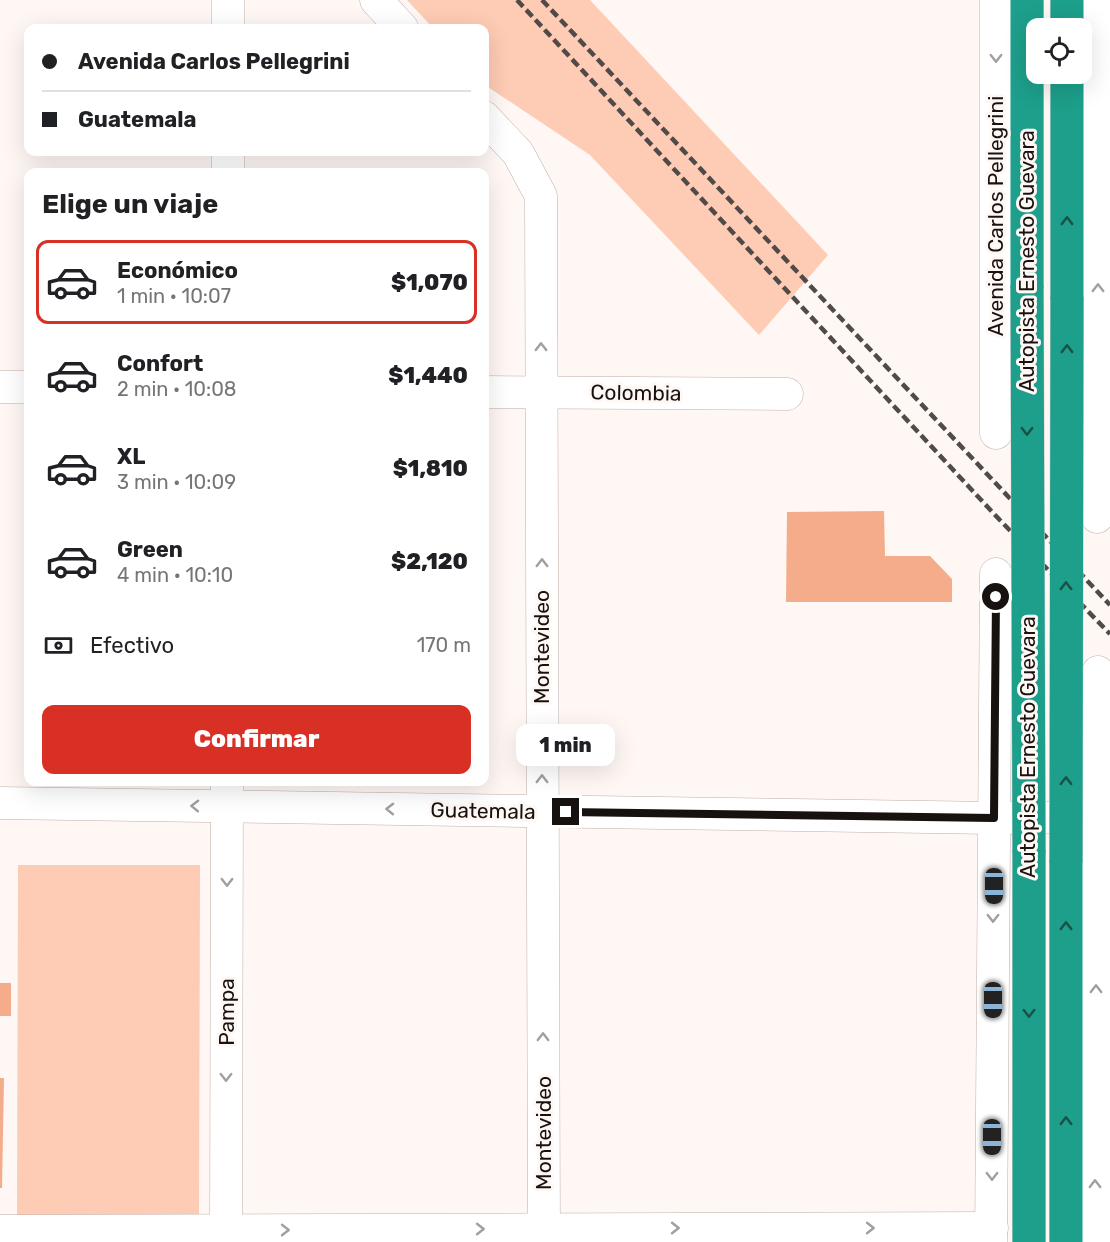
<!DOCTYPE html>
<html lang="es">
<head>
<meta charset="utf-8">
<style>
	body { margin:0; font-family:Rubik,sans-serif; background:#f2f2f2; color:#202124; height:100vh; display:flex; flex-direction:column; font-size:22px; white-space:nowrap }
	* { box-sizing:border-box; margin:0 }
	p { font-size:20px; color:#757577 }
	.icon { flex:none; width:33px; height:33px; fill:none; stroke:currentColor; stroke-width:2; stroke-linecap:round; stroke-linejoin:round }
	.map { position:relative; flex:1; overflow:hidden }
	.drawer { position:absolute; left:24px; top:168px; width:465px; height:618px; display:flex; flex-direction:column; background:#fff; border-radius:12px; box-shadow:0 6px 24px #0002 }
	.drawer>* { flex:none }
	.top-card { position:absolute; left:24px; top:24px; width:465px; height:132px; border-radius:12px; box-shadow:0 6px 24px #0002; display:grid; align-content:center; height:132px; padding:0 18px; background:#fff }
	.buttons { position:absolute; left:1026px; top:18px; display:grid; gap:12px }
	.buttons a { display:grid; place-items:center; width:66px; height:66px; border-radius:12px; background:#fff; box-shadow:0 6px 24px #0002; font-size:30px }
	.end { position:absolute; width:27px; height:27px; margin:-14px; border:8px solid #17110f; background:#fff; box-shadow:0 0 0 3px #fff }
	.from { border-radius:50% }
	.bubble { position:absolute; height:42px; border-radius:12px; background:#fff; box-shadow:0 6px 24px #0002; font-size:20px; font-weight:800; line-height:42px; text-align:center }
	.car { position:absolute; width:18px; height:36px; margin:-18px -9px; border-radius:8px; box-shadow:0 0 4px 2px #0007; background:linear-gradient(#222 24%,#8ab4d8 0 40%,#222 0 76%,#8ab4d8 0 86%,#222 0) }
	.top-card b { display:flex; align-items:center; gap:21px; height:57px; font-size:22px }
	.top-card b+b { border-top:2px solid #e0e0e0 }
	.top-card i { width:15px; height:15px; background:#202124 }
	ul { padding:0; list-style:none }
	li { display:flex; align-items:center; gap:18px; height:84px; margin:0 12px 9px; padding:0 6px; border:3px solid transparent; border-radius:12px }
	li div { flex:1 }
	li b { display:block; font-size:22px }
	li em { font-style:normal; font-weight:800 }
	li.current { border-color:#d93025 }
	li>.icon { width:54px; height:54px; stroke-width:1.5 }
	h2 { padding:0 18px; font-size:27px; line-height:72px }
	.pay { display:flex; align-items:center; gap:15px; height:66px; padding:0 18px; font-size:22px }
	.pay p { margin-inline-start:auto }
	.cta { display:flex; gap:12px; margin-top:auto; padding:12px 18px }
	.cta a { flex:1; height:69px; border-radius:12px; background:#d93025; color:#fff; font-size:24px; font-weight:800; line-height:69px; text-align:center }
	.map>svg:first-child { display:block }
	.green { fill:#fecbb4 }
	.building { fill:#f4ac8b }
	.lines { fill:none; stroke-linecap:round; stroke-linejoin:round }
	.minor-casing { stroke:#bfafa8; stroke-width:33 }
	.highway-casing { stroke:#d5d4d4; stroke-width:34 }
	.minor { stroke:#fff; stroke-width:32 }
	.highway { stroke:#1d9f8b; stroke-width:33 }
	.rail { stroke:#504a48; stroke-width:4.5; stroke-dasharray:9 4.5; stroke-linecap:butt }
	.highway-bridge-casing { stroke:#d5d4d4; stroke-width:34; stroke-linecap:butt }
	.highway-bridge { stroke:#1d9f8b; stroke-width:33 }
	.oneway { stroke:#a2a09f }
	.oneway2 { stroke:#1a5147 }
	.route { stroke:#17110f; stroke-width:8 }
	.labels { text-anchor:middle; stroke-width:6; stroke-linejoin:round; paint-order:stroke }
	.street-label { font-size:21px; fill:#17110f; stroke:#fef7f4 }
</style>
</head>
<body>
<div class="map">
<svg width="1110" height="1242" viewBox="0 0 1110 1242">
	<rect width="100%" height="100%" fill="#fef7f4"/>
	<g class="green">
		<path d="M407,0H590L828,255L759,335L590,155L485,85L484,28H433Z"/>
		<path d="M18,865H200L199,1217L17,1216Z"/>
	</g>
	<g class="building">
		<path d="M884,511L885,556H930L952,579V602H786L787,512Z"/>
		<rect x="0" y="983" width="11" height="33"/>
		<path d="M0,1078H4L2,1188H0Z"/>
	</g>
	<g class="lines">
		<g class="minor-casing">
			<g id="minor">
				<path d="M376,0L402,28"/>
				<path d="M996,0V433"/>
				<path d="M1097,0V517"/>
				<path d="M228,28V0"/>
				<path d="M484,117L518,153L541,196L544,1242"/>
				<path d="M228,172V152"/>
				<path d="M0,387H28"/>
				<path d="M484,392L787,394"/>
				<path d="M0,803L994,818L1110,817"/>
				<path d="M0,1231L992,1228"/>
				<path d="M226,1242L227,782"/>
				<path d="M991,1242L996,574"/>
				<path d="M1095,1242L1098,672"/>
			</g>
		</g>
		<g class="highway-casing">
			<g id="highway">
				<path d="M1027,0V288"/>
				<path d="M1067,28V0"/>
				<path d="M1067,300V74"/>
				<path d="M1029,850V1242"/>
				<path d="M1066,1242V860"/>
			</g>
		</g>
		<use href="#minor" class="minor"/>
		<use href="#highway" class="highway"/>
		<g class="rail">
			<path d="M517,0L996,516L1110,634"/>
			<path d="M542,0L1110,605"/>
		</g>
		<g class="highway-bridge-casing">
			<g id="highway-bridge">
				<path d="M1027,288L1029,850"/>
				<path d="M1066,860L1067,300"/>
			</g>
		</g>
		<use href="#highway-bridge" class="highway-bridge"/>
	</g>
	<defs><path id="oneway-chevron" d="M-2-3.5L2.5 0L-2 3.5" fill="none" stroke-width="1.6" stroke-linecap="round" stroke-linejoin="round" transform="scale(1.5)"/></defs>
	<g class="oneway">
		<use href="#oneway-chevron" transform="translate(996 58) rotate(90)"/>
		<use href="#oneway-chevron" transform="translate(1098 288) rotate(-90)"/>
		<use href="#oneway-chevron" transform="translate(541 347) rotate(-90)"/>
		<use href="#oneway-chevron" transform="translate(542 563) rotate(-90)"/>
		<use href="#oneway-chevron" transform="translate(542 779) rotate(-90)"/>
		<use href="#oneway-chevron" transform="translate(195 806) rotate(-179)"/>
		<use href="#oneway-chevron" transform="translate(390 809) rotate(-179)"/>
		<use href="#oneway-chevron" transform="translate(227 882) rotate(90)"/>
		<use href="#oneway-chevron" transform="translate(993 918) rotate(90)"/>
		<use href="#oneway-chevron" transform="translate(1096 989) rotate(-90)"/>
		<use href="#oneway-chevron" transform="translate(543 1037) rotate(-90)"/>
		<use href="#oneway-chevron" transform="translate(226 1077) rotate(90)"/>
		<use href="#oneway-chevron" transform="translate(992 1176) rotate(90)"/>
		<use href="#oneway-chevron" transform="translate(1095 1184) rotate(-90)"/>
		<use href="#oneway-chevron" transform="translate(675 1228)"/>
		<use href="#oneway-chevron" transform="translate(870 1228)"/>
		<use href="#oneway-chevron" transform="translate(480 1229)"/>
		<use href="#oneway-chevron" transform="translate(285 1230)"/>
	</g>
	<g class="oneway2">
		<use href="#oneway-chevron" transform="translate(1067 221) rotate(-90)"/>
		<use href="#oneway-chevron" transform="translate(1067 349) rotate(-90)"/>
		<use href="#oneway-chevron" transform="translate(1027 431) rotate(90)"/>
		<use href="#oneway-chevron" transform="translate(1066 586) rotate(-90)"/>
		<use href="#oneway-chevron" transform="translate(1066 781) rotate(-90)"/>
		<use href="#oneway-chevron" transform="translate(1066 926) rotate(-90)"/>
		<use href="#oneway-chevron" transform="translate(1029 1013) rotate(90)"/>
		<use href="#oneway-chevron" transform="translate(1066 1121) rotate(-90)"/>
	</g>
	<g class="lines">
		<path class="route" d="M566,812L994,818L996,597"/>
	</g>
	<g class="labels">
		<g class="street-label">
			<text transform="translate(996 216) rotate(-90)" y="7">Avenida Carlos Pellegrini</text>
			<text transform="translate(1027 261) rotate(-90)" y="7">Autopista Ernesto Guevara</text>
			<text transform="translate(636 393) rotate(1)" y="7">Colombia</text>
			<text transform="translate(542 647) rotate(-90)" y="7">Montevideo</text>
			<text transform="translate(1028 747) rotate(-90)" y="7">Autopista Ernesto Guevara</text>
			<text transform="translate(483 811) rotate(1)" y="7">Guatemala</text>
			<text transform="translate(227 1012) rotate(-90)" y="7">Pampa</text>
			<text transform="translate(544 1133) rotate(-90)" y="7">Montevideo</text>
		</g>
	</g>
</svg>
<div class="buttons">
<a><svg class="icon" aria-label="locate" viewBox="0 0 24 24"><circle cx="12" cy="12" r="6"/><path d="M12 2v4M12 18v4M2 12h4M18 12h4"/></svg></a>
</div>
<i class="end from" style="left:996px;top:597px"></i>
<i class="end" style="left:566px;top:812px"></i>
<div class="bubble" style="left:516px;top:724px;width:99px">1 min</div>
<i class="car" style="left:994px;top:886px;rotate:180deg"></i>
<i class="car" style="left:993px;top:1000px;rotate:180deg"></i>
<i class="car" style="left:992px;top:1137px;rotate:180deg"></i>
<div class="top-card">
<b><i class="from"></i>Avenida Carlos Pellegrini</b>
<b><i></i>Guatemala</b>
</div>
<section class="drawer">
<h2>Elige un viaje</h2>
<ul>
<li class="current"><svg class="icon" aria-label="car" viewBox="0 0 24 24"><path d="M5 17H2v-5l4-1 3-4h7l3 4 3 1v5h-3M9 17h6M6 11h13"/><circle cx="7" cy="17" r="2"/><circle cx="17" cy="17" r="2"/></svg><div><b>Económico</b><p>1 min · 10:07</p></div><em>$1,070</em></li>
<li><svg class="icon" aria-label="car" viewBox="0 0 24 24"><path d="M5 17H2v-5l4-1 3-4h7l3 4 3 1v5h-3M9 17h6M6 11h13"/><circle cx="7" cy="17" r="2"/><circle cx="17" cy="17" r="2"/></svg><div><b>Confort</b><p>2 min · 10:08</p></div><em>$1,440</em></li>
<li><svg class="icon" aria-label="car" viewBox="0 0 24 24"><path d="M5 17H2v-5l4-1 3-4h7l3 4 3 1v5h-3M9 17h6M6 11h13"/><circle cx="7" cy="17" r="2"/><circle cx="17" cy="17" r="2"/></svg><div><b>XL</b><p>3 min · 10:09</p></div><em>$1,810</em></li>
<li><svg class="icon" aria-label="car" viewBox="0 0 24 24"><path d="M5 17H2v-5l4-1 3-4h7l3 4 3 1v5h-3M9 17h6M6 11h13"/><circle cx="7" cy="17" r="2"/><circle cx="17" cy="17" r="2"/></svg><div><b>Green</b><p>4 min · 10:10</p></div><em>$2,120</em></li>
</ul>
<div class="pay"><svg class="icon" aria-label="cash" viewBox="0 0 24 24"><path d="M3 7h18v10H3z"/><circle cx="12" cy="12" r="2"/></svg>Efectivo<p>170 m</p></div>
<div class="cta"><a>Confirmar</a></div>
</section>
</div>
</body>
</html>
